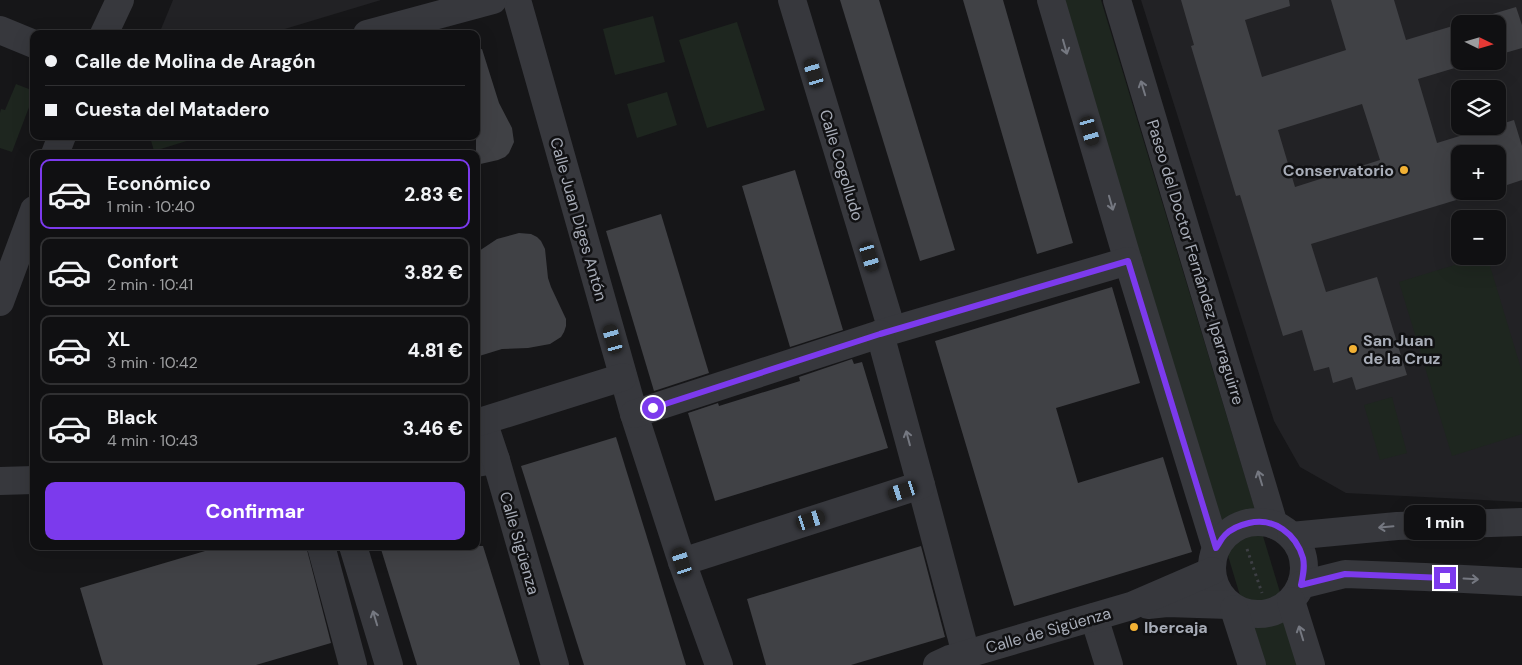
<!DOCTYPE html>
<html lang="es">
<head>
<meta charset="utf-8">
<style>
	body { margin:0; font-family:"DM Sans",sans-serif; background:#1e1e20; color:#f1f3f6; height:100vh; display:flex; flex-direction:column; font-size:19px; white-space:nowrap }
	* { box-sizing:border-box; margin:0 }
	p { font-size:16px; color:#9c9d9f }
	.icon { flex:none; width:28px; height:28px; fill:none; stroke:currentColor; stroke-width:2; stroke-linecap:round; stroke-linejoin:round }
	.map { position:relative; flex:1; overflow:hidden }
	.drawer { position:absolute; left:30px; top:150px; width:450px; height:400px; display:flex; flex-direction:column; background:#101012; border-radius:10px; box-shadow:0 5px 20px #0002,0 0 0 1px #303032 }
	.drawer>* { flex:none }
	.banner { position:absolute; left:30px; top:30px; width:450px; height:110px; border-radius:10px; box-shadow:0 5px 20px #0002,0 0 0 1px #303032; display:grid; align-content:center; height:110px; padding:0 15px; background:#101012 }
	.needle { width:32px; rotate:95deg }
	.tools { position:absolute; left:1451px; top:15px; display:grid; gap:10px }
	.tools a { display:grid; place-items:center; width:55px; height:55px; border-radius:10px; background:#101012; box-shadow:0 5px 20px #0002,0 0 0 1px #303032; font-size:25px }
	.end { position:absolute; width:22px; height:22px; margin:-11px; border:6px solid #7c3aed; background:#fff; box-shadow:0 0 0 2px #fff }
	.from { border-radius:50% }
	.bubble { position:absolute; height:35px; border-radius:10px; background:#101012; box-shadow:0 5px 20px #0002,0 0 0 1px #303032; font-size:16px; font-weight:800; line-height:35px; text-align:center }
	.car { position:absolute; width:15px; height:30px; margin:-15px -8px; border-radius:6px; box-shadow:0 0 4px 1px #0007; background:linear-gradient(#222 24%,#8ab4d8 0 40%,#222 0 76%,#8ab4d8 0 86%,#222 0) }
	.banner b { display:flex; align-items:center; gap:18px; height:48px; font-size:19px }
	.banner b+b { border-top:1px solid #303032 }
	.banner i { width:12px; height:12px; background:#f1f3f6 }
	ul { padding:9px 0 0; list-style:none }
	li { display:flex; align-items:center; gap:15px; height:70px; margin:0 10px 8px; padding:0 5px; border:2px solid #303032; border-radius:10px }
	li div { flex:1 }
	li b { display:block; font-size:19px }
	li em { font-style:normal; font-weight:800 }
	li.on { border-color:#7c3aed }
	li>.icon { width:45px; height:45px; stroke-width:1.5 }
	.primary-button { display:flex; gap:10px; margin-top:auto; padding:10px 15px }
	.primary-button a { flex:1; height:58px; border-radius:10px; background:#7c3aed; color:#fff; font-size:20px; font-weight:800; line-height:58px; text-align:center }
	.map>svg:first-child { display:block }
	.built { fill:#222225; fill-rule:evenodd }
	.green { fill:#1e261f }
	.building { fill:#404145; fill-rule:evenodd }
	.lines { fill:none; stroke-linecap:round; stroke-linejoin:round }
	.path { stroke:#3d3f44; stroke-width:3; stroke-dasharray:2.5 4; stroke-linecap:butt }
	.pedestrian { stroke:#37383d; stroke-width:28 }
	.minor { stroke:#37383d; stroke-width:28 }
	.tertiary { stroke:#37383d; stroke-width:28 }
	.oneway { stroke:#757881 }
	.route { stroke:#7c3aed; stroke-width:6 }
	.poi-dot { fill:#f2b134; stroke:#111113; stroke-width:2 }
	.labels { text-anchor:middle; stroke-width:5; stroke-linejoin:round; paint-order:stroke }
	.street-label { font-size:16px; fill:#a8adb8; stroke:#111113 }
	.poi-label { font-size:16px; font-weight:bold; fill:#a8adb8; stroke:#111113; text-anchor:start }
</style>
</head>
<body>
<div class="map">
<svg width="1522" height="665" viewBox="0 0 1522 665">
	<rect width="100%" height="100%" fill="#161618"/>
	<g class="built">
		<path d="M173,0H381L268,34H159Z"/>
		<path d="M1141,0H1522V502L1346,493L1300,467L1274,421ZM1460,24H1498V61H1460ZM1460,89H1498V126H1460ZM1460,154H1498V191H1460ZM1460,219H1498V256H1460Z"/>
	</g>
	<g class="green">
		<path d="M1060,0H1101L1302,665H1261Z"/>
		<path d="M653,16L665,62L615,75L603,29Z"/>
		<path d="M737,22L765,110L707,128L679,40Z"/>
		<path d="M16,84L34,91V94L12,152L0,148V113L1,109L5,110Z"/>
		<path d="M667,92L677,125L637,138L627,104Z"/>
		<path d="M152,136H189L190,140L154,151L150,137Z"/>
		<path d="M1484,256H1487L1522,372V434L1452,456L1399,282Z"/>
		<path d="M1392,397L1407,453L1380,460L1364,405Z"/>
	</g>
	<g class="building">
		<path d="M840,0H879L955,250L920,261Z"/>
		<path d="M963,0H1003L1073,243L1037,254Z"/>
		<path d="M1181,0H1289L1290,6L1245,20L1262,77L1346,50L1331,0H1394L1406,40L1516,7L1522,25V48L1498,55V24H1460V61H1478L1418,79L1437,143L1492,126H1498V125L1514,120L1522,146V180L1498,188V154H1460V191H1486L1311,244L1326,292L1377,277L1407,375L1356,390L1352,377L1333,383L1329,367L1314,371L1302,330L1283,336L1240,195L1236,196L1191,46L1194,45ZM1362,104L1380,160L1295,187L1278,130Z"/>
		<path d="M482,49L499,103L512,128L514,142L509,153L505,157L498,160L476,165V50Z"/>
		<path d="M795,170L843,330L790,347L742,186Z"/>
		<path d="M661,214L709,373L654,391L606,231Z"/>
		<path d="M519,233L531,234L537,237L541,241L545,249L548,278L551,287L566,319V326L564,332L561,337L550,344L528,348L502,349L476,357V253L497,239Z"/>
		<path d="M1112,287L1140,383L1056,408L1078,483L1163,457L1192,552L1014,606L935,341Z"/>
		<path d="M852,359L854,364L862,362L888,448L715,501L688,413L718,403L719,406L800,381L799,377Z"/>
		<path d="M616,437L650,547L686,665H584L521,466Z"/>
		<path d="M222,546H306L331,643L256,665H103L80,588Z"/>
		<path d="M380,546H483L520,665H417Z"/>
		<path d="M921,546L945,637L851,665H766L747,599Z"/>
	</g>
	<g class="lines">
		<path class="path" d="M1247,549L1262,593"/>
		<g class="pedestrian">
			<path d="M476,463L496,460"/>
			<path d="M0,481L34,480"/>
			<path d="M921,485L966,654"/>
		</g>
		<g class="minor">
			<path d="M517,0L634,414L682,562L719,665"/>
			<path d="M792,0L892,330"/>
			<path d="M1051,0L1128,261L1216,548"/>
			<path d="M1117,0L1274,525"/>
			<path d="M0,30L34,44"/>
			<path d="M367,34L493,0"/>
			<path d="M634,414L880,334L1128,261"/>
			<path d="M483,421L496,460L555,665"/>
			<path d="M476,423L623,377"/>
			<circle cx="1258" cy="568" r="46"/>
			<path d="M1291,536L1397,526L1522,522"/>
			<path d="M321,546L353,665"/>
			<path d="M353,546L389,665"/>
			<path d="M682,562L921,485L880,334"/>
			<path d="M1301,585L1345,574L1425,577L1522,582"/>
			<path d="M1291,601L1311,665"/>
			<path d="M1148,605L1167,603L1229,605"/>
			<path d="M1234,609L1252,665"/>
			<path d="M1094,617L1109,665"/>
			<path d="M937,665L950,659L1131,606L1212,571"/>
		</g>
		<g class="tertiary">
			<path d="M104,34L120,0"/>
			<path d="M55,154L62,136"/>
			<path d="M0,302L34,210"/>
		</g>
	</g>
	<defs><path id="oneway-shaft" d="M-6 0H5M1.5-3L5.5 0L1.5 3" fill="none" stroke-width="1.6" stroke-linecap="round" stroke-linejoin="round" transform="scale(1.25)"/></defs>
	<g class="oneway">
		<use href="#oneway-shaft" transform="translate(1065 47) rotate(74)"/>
		<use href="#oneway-shaft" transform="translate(1143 88) rotate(-107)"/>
		<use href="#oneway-shaft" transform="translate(1111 203) rotate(74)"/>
		<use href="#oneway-shaft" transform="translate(908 438) rotate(-105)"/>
		<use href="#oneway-shaft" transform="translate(1260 478) rotate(-107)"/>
		<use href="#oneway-shaft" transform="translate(1386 527) rotate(175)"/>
		<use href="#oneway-shaft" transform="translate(1471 579) rotate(3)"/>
		<use href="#oneway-shaft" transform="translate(375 618) rotate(-107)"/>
		<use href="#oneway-shaft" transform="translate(1301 633) rotate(-107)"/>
	</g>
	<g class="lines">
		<path class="route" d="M653,408L880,334L1128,261L1216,548C1219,544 1221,539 1225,535C1231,529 1240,525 1249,523C1274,517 1296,534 1303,558C1305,567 1303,576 1301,585L1345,574L1445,578"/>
	</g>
	<g class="poi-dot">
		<circle cx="1404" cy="170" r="5"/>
		<circle cx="1353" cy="349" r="5"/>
		<circle cx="1134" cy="627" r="5"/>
	</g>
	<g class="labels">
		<g class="street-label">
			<text transform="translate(842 165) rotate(73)" y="6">Calle Cogolludo</text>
			<text transform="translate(579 219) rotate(74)" y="6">Calle Juan Diges Antón</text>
			<text transform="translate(1196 262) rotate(73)" y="6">Paseo del Doctor Fernández Iparraguirre</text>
			<text transform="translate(520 543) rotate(74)" y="6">Calle Sigüenza</text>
			<text transform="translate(1048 630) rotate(-16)" y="6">Calle de Sigüenza</text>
		</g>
		<g class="poi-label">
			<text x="1394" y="176" text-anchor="end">Conservatorio</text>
			<text x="1363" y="346">San Juan<tspan x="1363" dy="18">de la Cruz</tspan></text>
			<text x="1144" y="633">Ibercaja</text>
		</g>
	</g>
</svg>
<div class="tools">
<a><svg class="needle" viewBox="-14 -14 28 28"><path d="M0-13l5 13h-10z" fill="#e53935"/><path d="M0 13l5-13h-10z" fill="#9c9d9f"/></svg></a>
<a><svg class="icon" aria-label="layers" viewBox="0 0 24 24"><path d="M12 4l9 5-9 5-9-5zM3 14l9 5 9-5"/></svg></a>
<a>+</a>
<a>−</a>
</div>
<i class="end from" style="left:653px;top:408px"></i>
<i class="end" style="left:1445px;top:578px"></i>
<div class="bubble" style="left:1404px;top:505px;width:82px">1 min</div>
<i class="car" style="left:814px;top:73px;rotate:343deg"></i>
<i class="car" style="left:1090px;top:131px;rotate:164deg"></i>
<i class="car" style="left:870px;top:257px;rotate:163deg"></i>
<i class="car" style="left:613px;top:339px;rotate:344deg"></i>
<i class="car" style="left:903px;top:491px;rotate:252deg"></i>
<i class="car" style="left:811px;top:520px;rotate:72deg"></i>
<i class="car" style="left:682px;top:562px;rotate:342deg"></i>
<div class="banner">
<b><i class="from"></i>Calle de Molina de Aragón</b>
<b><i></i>Cuesta del Matadero</b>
</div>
<section class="drawer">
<ul>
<li class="on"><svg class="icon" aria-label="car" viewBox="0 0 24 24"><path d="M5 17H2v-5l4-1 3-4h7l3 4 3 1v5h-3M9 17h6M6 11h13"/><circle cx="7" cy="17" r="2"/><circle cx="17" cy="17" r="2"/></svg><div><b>Económico</b><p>1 min · 10:40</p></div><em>2.83 €</em></li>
<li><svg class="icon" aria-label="car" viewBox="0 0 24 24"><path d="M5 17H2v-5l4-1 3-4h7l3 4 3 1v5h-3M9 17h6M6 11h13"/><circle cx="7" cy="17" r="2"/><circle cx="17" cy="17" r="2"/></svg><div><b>Confort</b><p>2 min · 10:41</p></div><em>3.82 €</em></li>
<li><svg class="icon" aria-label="car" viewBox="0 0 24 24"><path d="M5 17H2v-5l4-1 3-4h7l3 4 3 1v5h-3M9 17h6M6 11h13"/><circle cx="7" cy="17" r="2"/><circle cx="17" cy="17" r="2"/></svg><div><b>XL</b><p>3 min · 10:42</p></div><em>4.81 €</em></li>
<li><svg class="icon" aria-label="car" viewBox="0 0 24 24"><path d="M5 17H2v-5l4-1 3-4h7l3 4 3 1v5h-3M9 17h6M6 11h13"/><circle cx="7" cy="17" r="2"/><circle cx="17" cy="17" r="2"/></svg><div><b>Black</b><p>4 min · 10:43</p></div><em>3.46 €</em></li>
</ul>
<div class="primary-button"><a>Confirmar</a></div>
</section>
</div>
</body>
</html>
